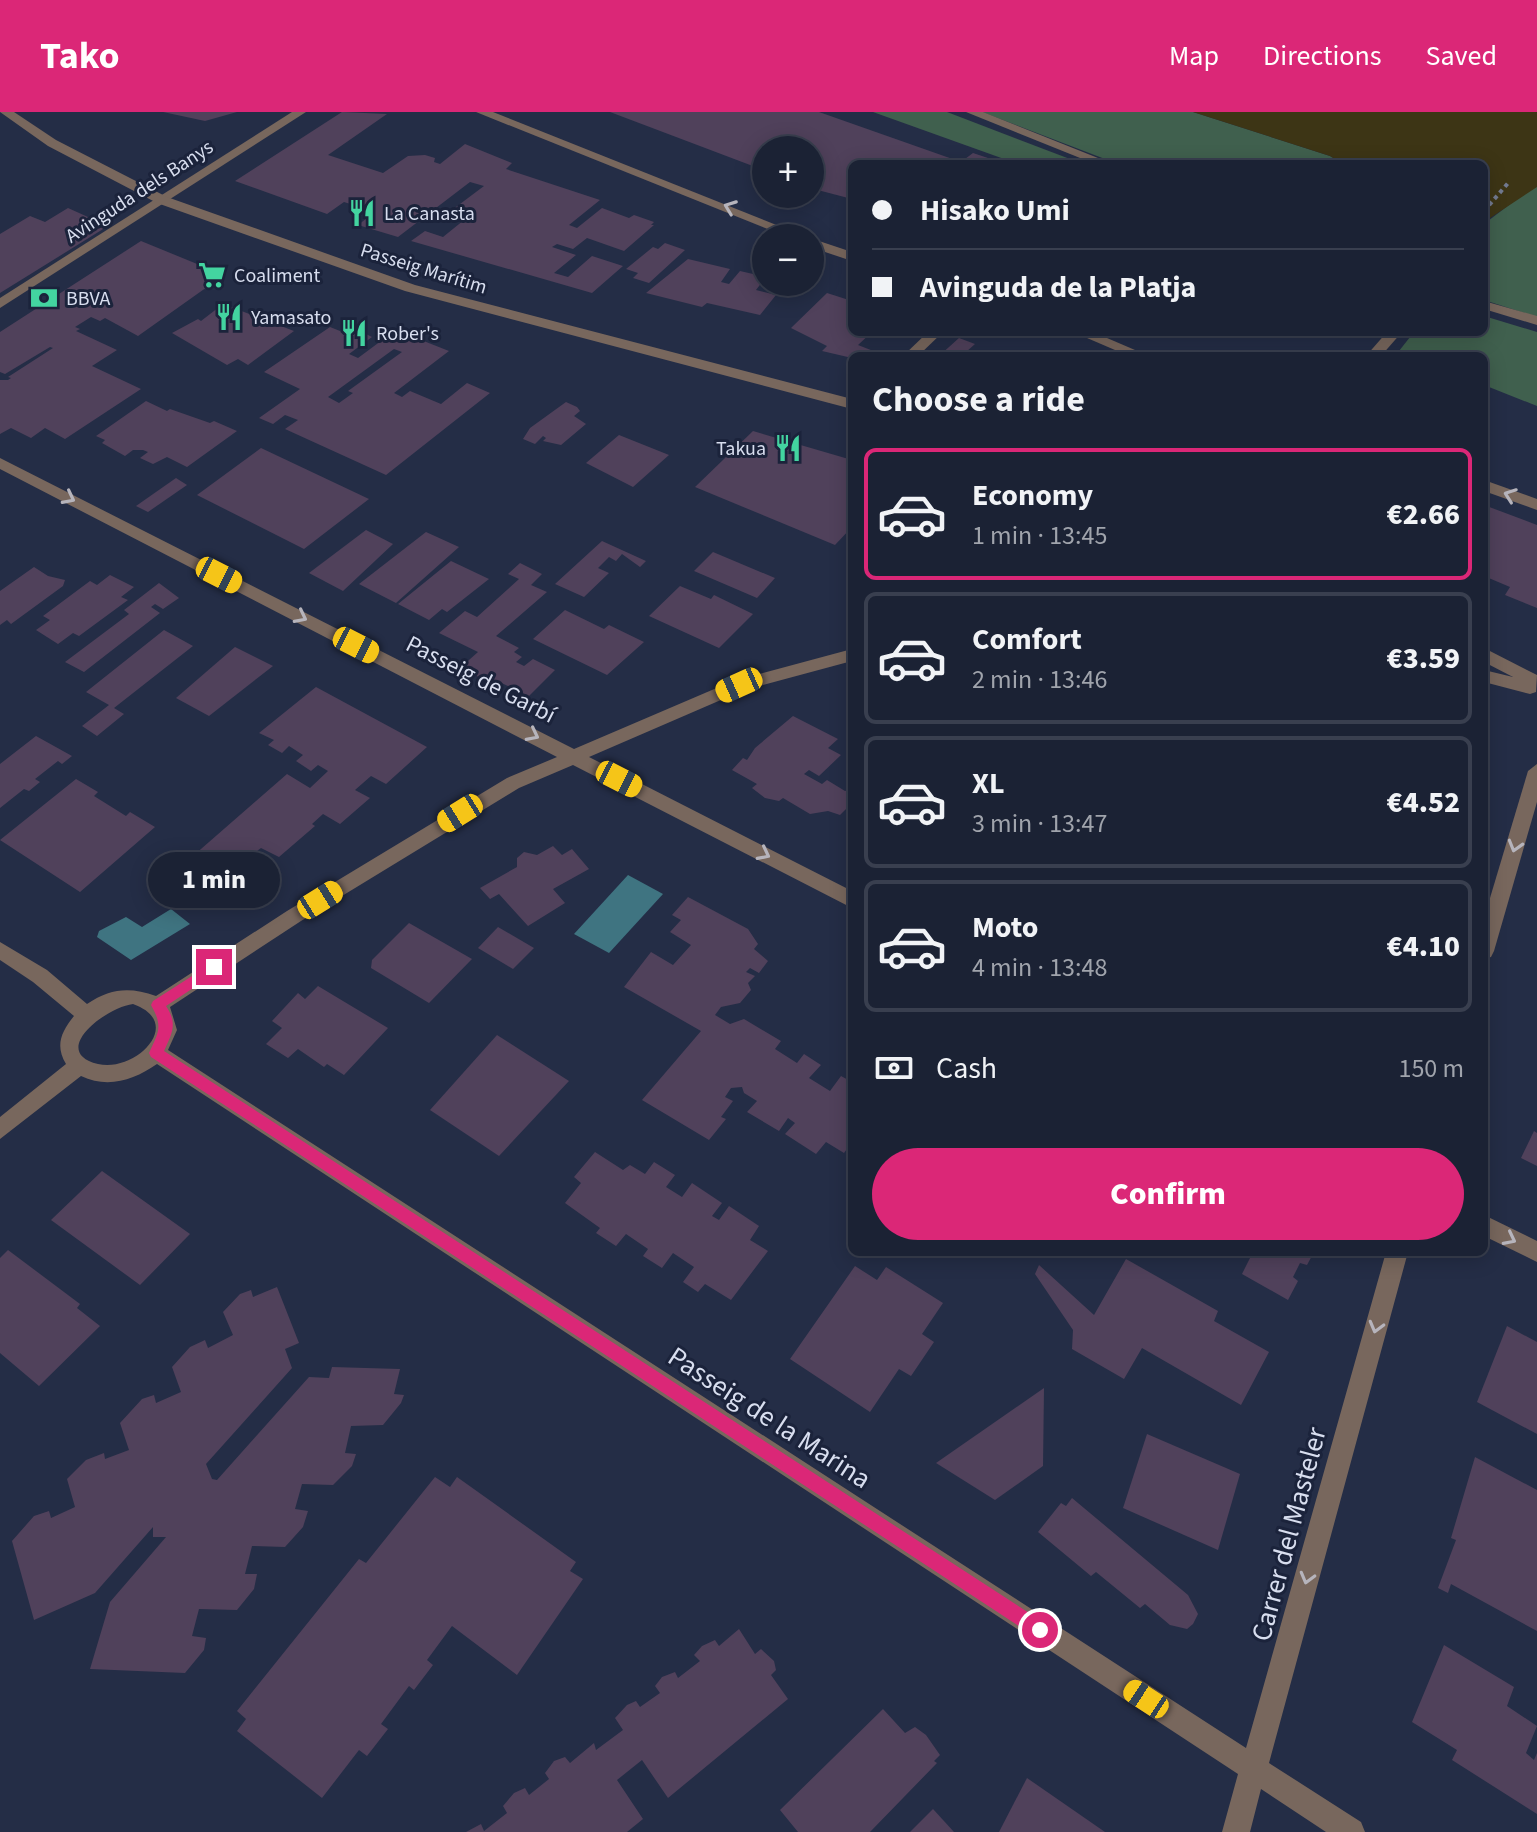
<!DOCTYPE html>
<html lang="en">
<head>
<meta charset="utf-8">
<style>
	body { margin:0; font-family:"Source Sans 3",sans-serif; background:#282f40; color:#f1f3f6; height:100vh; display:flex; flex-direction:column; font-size:30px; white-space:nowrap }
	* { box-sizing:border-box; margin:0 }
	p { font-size:26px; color:#a0a4ac }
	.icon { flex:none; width:44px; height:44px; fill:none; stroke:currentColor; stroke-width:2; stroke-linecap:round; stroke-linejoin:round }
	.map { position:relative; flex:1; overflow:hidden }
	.side { position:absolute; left:848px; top:240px; width:640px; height:904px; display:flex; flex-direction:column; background:#1b2234; border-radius:12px; box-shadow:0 4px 20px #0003,0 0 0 2px #393f4f }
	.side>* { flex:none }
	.top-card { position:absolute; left:848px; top:48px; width:640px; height:176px; border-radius:12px; box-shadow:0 4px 20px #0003,0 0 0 2px #393f4f; display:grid; align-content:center; height:176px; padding:0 24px; background:#1b2234 }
	.tools { position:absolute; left:752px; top:24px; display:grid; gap:16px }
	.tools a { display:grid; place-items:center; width:72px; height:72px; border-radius:50%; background:#1b2234; box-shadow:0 4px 20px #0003,0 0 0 2px #393f4f; font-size:40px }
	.end { position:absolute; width:36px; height:36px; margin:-18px; border:10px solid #db2777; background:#fff; box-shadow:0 0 0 4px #fff }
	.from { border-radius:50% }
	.bubble { position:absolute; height:56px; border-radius:28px; background:#1b2234; box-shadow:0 4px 20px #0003,0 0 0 2px #393f4f; font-size:26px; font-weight:800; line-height:56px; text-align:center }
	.car { position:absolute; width:24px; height:48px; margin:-24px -12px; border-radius:10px; box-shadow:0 0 6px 2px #0007; background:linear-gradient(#f5c518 24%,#345 0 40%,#f5c518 0 76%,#345 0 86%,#f5c518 0) }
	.top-card b { display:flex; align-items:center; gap:28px; height:76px; font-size:30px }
	.top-card b+b { border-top:2px solid #393f4f }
	.top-card i { width:20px; height:20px; background:#f1f3f6 }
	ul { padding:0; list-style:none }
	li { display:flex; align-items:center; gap:24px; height:132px; margin:0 16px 12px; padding:0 8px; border:4px solid #393f4f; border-radius:12px }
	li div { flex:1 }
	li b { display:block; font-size:30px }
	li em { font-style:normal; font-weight:800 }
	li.active { border-color:#db2777 }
	li>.icon { width:72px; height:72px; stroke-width:1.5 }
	h2 { padding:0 24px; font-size:36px; line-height:96px }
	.pay { display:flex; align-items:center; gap:20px; height:88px; padding:0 24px; font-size:30px }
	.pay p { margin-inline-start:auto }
	.action { display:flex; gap:16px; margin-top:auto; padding:16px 24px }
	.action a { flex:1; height:92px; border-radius:48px; background:#db2777; color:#fff; font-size:32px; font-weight:800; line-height:92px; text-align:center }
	header { display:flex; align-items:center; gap:48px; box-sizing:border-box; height:112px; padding:0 40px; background:#db2777; color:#fff }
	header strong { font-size:38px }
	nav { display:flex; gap:44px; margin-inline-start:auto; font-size:28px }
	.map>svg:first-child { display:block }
	.green { fill:#40604e }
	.sand { fill:#3d3515 }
	.water { fill:#3f7481 }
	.building { fill:#50415b; fill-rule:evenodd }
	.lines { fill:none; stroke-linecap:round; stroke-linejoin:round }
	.path { stroke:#727a90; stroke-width:4; stroke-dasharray:4 4; stroke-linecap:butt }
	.pedestrian { fill:#78675d; fill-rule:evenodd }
	.minor { fill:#78675d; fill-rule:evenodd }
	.tertiary { fill:#78675d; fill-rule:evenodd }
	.oneway { stroke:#b6b4bc }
	.route { fill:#db2777 }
	.labels { text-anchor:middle; stroke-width:6; stroke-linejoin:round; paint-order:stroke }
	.far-street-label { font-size:20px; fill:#d8deef; stroke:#1b233b }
	.far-poi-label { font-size:20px; fill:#d8deef; stroke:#1b233b; text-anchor:start }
	.street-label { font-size:24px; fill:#d8deef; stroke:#1b233b }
	.near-street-label { font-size:28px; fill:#d8deef; stroke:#1b233b }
</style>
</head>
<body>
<header>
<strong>Tako</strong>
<nav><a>Map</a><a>Directions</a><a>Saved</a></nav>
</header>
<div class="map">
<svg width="1537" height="1720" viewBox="0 0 1537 1720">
	<rect width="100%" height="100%" fill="#242d46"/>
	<g class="green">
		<path d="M873,0H947L1083,52H1018Z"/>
		<path d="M982,0H1193L1330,44L1343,52H1118Z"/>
		<path d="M1534,74L1537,75V205L1484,188V112Z"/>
		<path d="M1484,204L1537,220V294L1484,273V244H1411L1399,239L1414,220H1484Z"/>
	</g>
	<path class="sand" d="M1193,0H1537V75L1484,110V52H1343L1330,44Z"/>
	<g class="water">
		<path d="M628,763L663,782L609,841L574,822Z"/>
		<path d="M171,797L190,812L131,848L97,825L99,819L126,805L142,815Z"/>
	</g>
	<g class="building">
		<path d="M163,0H237L205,9Z"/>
		<path d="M342,0L387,2L328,43L383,61L408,44L425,43L435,46L434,50L440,52L465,32L512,51L506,57L600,88L569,113L577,116L602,96L629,106L634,103L654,110L651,113H654L624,139L587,126L573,137L557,132L552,135L576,143L554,161L568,165L592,144L623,154L592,181L411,129L425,119L443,125L469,104L452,98L484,74L470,70L398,125L358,113L375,100L344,90L327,102L235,69Z"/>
		<path d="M610,0H819L961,50L973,41L1003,51L852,52V87L810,76V38H766V59Z"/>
		<path d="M68,96L108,114L0,181V122L30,104L45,110Z"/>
		<path d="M141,129L224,163L138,224L105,206L100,209L91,205L75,215L80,217L76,219L117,238L92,254L141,277L65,327L45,316L31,326L11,316L0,322V268H8L11,266L8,265L53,236L50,235L5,262L0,260V220Z"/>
		<path d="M665,131L685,138L649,171L633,166L638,161L626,157L653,135L658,137Z"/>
		<path d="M688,147L730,157L721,170L729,172L740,159L766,165L756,178L776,183L760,203L707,191L702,195L646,181Z"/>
		<path d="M827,181L852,189V220H872L858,233L881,242L878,244L852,246L822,239L827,234L791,216Z"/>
		<path d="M223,192L294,219L248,253L238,247L227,253L172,221L198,207L201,209Z"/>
		<path d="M348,213L372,225L349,242L358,246L389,223L404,229L411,224L449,239L394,281L402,285L410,279L441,292L467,271L490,281L386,363L285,317L298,308L285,303L273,312L259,306L300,277L264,260L330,215L340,219ZM394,237L402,240L348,279L353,281L339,291L328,285Z"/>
		<path d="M959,226L975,232L966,240L976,244H939Z"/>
		<path d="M146,289L167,299L170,297L210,311L214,309L237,319L187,355L167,345L153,352L140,346L148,340L143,338H133L125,344L102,331L105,328L96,324Z"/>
		<path d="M566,290L577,295L580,299L574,304L586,312L561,333L543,329L546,326L543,324L535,332L523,327L530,316Z"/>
		<path d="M753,319L852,348V415L835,433L695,375Z"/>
		<path d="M619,323L669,343L633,375L586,351Z"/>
		<path d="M261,336L369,387L304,437L197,383Z"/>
		<path d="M176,366L187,373L148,400L136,394Z"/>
		<path d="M1484,393L1537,413V496L1505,483L1510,475L1484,464Z"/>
		<path d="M366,418L393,432L343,479L309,461Z"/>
		<path d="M426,420L459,435L396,491L359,472Z"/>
		<path d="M602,429L646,449L640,455L622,442L616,449L609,445L598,456L609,461L584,485L555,472Z"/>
		<path d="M713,440L775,466L757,486L694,459Z"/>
		<path d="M451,449L489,467L447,500L442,497L429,508L398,492Z"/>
		<path d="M520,451L542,462L531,473L547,480L496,524L519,536L514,540L522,545L516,550L524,554L533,547L555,558L529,584L493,567L489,570L460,556L478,540L439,521L465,499L477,505L519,467L508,462Z"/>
		<path d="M34,455L48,464L65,468L63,474L11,512L7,508L0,513V479Z"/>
		<path d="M110,463L134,475L121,485L128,488L79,524L73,521L58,532L36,518L50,508L43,504L90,469L97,473Z"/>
		<path d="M159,471L179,486L163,497L155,492L151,495L160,501L84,560L65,550L129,502L124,498Z"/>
		<path d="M680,474L711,487L714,483L753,502L719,536L649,504Z"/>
		<path d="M565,498L604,517L609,513L644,530L607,563L533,527Z"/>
		<path d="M164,518L193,534L114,596L124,602L97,624L82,614L109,593L86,580Z"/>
		<path d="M235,535L273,554L209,604L176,586Z"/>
		<path d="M316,575L427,635L386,672L371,664L355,678L370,686L340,712L323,702L312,712L315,714L279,745L261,736L257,739L269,746L244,767L227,755L211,769L217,771L194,790L162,771L287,662L310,676L328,659L318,653L311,659L296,649L303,643L289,634L282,641L268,633L274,628L259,621Z"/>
		<path d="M793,604L838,627L828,636L841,643L819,664L809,658L804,662L822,672L827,668L845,679L852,677V691L840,703L828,699L810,702L783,686L779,689L765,686L752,676L757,672L732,658L743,646L747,648L755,636Z"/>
		<path d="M36,624L72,644L62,652L58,649L35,667L40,670L29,679L24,677L0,696V652Z"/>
		<path d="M76,667L98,680L94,684L126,704L130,700L155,715L80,780L0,728Z"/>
		<path d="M553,734L562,743L572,737L589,757L553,777L565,791L528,814L499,782L490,787L480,776L517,755V746L524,740L537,743Z"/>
		<path d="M688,785L748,817L758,832L754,837L768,849L759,861L750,856L746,860L755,864L748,871L751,878L740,891L721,895L715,903L730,912L744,907L781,929L775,937L797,951L804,942L821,953L809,966L830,979L841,964L852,970V1030L844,1041L826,1030L816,1042L785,1022L795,1011L788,1006L779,1019L747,1000L757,989L744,981L742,975L731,976L725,985L733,989L721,1005L726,1007L709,1028L642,988L701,919L624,875L651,840L673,853L691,833L670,820L681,808L672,803Z"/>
		<path d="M409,811L472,847L429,891L371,856L372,848Z"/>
		<path d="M498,815L534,836L513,857L478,836Z"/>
		<path d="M318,874L388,916L344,963L327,952L324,955L298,937L288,946L266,932L282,916L272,909L298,881L305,887Z"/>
		<path d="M497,923L569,969L499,1044L430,998Z"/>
		<path d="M1534,1019L1537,1021V1054L1521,1046Z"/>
		<path d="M595,1040L623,1058L630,1053L645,1062L654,1050L675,1063L666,1075L682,1085L692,1071L722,1091L712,1104L719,1108L729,1094L759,1114L750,1128L768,1139L731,1188L705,1172L698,1180L683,1170L694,1155L673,1141L662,1156L643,1144L648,1137L626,1122L616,1134L596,1121L600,1116L565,1091L581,1071L574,1065Z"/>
		<path d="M102,1059L190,1122L140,1173L51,1108Z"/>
		<path d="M8,1138L80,1192L77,1196L100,1214L39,1274L0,1241V1146Z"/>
		<path d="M1253,1140H1314L1307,1153L1300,1151L1293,1165L1298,1169L1288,1188L1242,1162Z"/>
		<path d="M1126,1147L1218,1199L1214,1209L1269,1240L1241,1293L1142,1236L1124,1267L1072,1237L1073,1218L1035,1162L1039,1153L1094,1203Z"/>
		<path d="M855,1154L877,1168L886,1155L943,1191L922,1222L934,1230L911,1264L899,1257L870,1300L790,1247Z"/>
		<path d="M277,1175L299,1231L285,1237L292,1256L206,1352L212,1367L217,1368L309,1265L329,1266L332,1255L400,1257L394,1282L404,1283L401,1291L383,1313L351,1314L345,1341L356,1342L352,1354L333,1373L302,1372L295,1397L308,1399L303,1415L285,1435L252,1434L245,1462H257L254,1477L237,1498L199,1497L192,1524L206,1526L204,1538L185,1561L90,1557L110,1490L166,1425H153V1415L95,1481L34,1508L12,1429L34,1404L49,1399L51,1406L75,1395L67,1367L86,1348L104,1341L105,1347L129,1338L120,1311L142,1287L154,1283L156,1291L181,1280L172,1255L190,1235L205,1228L208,1236L233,1223L223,1200L240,1182L251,1178L253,1185Z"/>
		<path d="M1507,1214L1537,1230V1322L1477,1290Z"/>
		<path d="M1044,1276L1043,1354L995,1388L936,1351Z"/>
		<path d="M1147,1322L1240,1362L1218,1438L1123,1396Z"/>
		<path d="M1475,1345L1537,1378V1519L1451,1472L1448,1481L1438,1476L1456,1428L1451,1426Z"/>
		<path d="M435,1365L450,1375L457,1365L576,1450L570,1459L583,1467L517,1563L452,1514L427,1548L433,1553L414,1578L409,1574L381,1612L388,1617L367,1644L359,1638L322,1686L237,1619L246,1607L237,1599L359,1447L366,1451Z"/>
		<path d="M1072,1386L1188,1483L1198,1502L1193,1512L1187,1517L1170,1513L1145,1492L1140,1496L1096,1460L1091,1464L1038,1420L1061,1391L1066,1394Z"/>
		<path d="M739,1517L755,1542L761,1537L774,1549L776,1558L771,1563L788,1587L668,1686L642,1648L617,1668L643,1707L627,1720H466L481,1712L484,1719L507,1701L503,1694L514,1681L525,1676L529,1683L549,1667L545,1661L554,1649L565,1645L570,1651L594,1631L596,1638L623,1618L615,1606L627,1593L636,1589L640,1595L660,1581L655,1574L662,1565L675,1560L678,1566L700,1549L694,1543L702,1534L715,1528L719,1534Z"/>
		<path d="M1444,1533L1514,1575L1507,1594L1537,1614L1526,1641L1534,1648L1537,1641V1702L1452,1648L1457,1638L1412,1610Z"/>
		<path d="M883,1597L905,1621L915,1615L926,1623L940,1643L934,1649L937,1651L870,1720H798L780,1698Z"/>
		<path d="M1027,1666L1105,1720H999Z"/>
		<path d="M933,1697L954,1720H910Z"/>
	</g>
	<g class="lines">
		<path class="path" d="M1484,99L1509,70"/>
		<g class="pedestrian">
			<path d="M292,0H306L0,196V186Z"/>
			<path d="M966,0H983L1113,52H1095Z"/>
			<path d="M1484,189L1537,204V213L1484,197Z"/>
			<path d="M1387,220H1402L1381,244H1366Z"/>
		</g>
		<g class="minor">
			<path d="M476,0H493L809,126H790Z"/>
			<path d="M810,126L852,140V149L810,135Z"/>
			<path d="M928,220H943L918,244H903Z"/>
			<path d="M1073,220H1093L1149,244H1129Z"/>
			<path d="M0,346L574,637L733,569L852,537V549L744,578L589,645L852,779V796L573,653L519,676L301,809L170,895L177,918L168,938L1246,1636L1386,1140H1408L1269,1651L1361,1710L1365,1720H1326L1261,1677L1250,1720H1222L1238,1662L157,952C134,968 108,977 81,964L0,1027V1005L66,952C55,934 61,920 74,904L33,870L0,848V830L47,858L87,892C111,876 130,875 156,884L287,799L507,666L557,645L0,357ZM133,892C186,911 135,961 98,952C49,940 104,896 133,892Z"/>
			<path d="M1484,368L1537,387V398L1484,379Z"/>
			<path d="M1537,652V690L1494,839L1491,845L1484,847V806L1528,659Z"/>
			<path d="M1484,1103L1537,1129V1150L1484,1124Z"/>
		</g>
		<g class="tertiary">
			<path d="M0,0H14L56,28L167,85L415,173L852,287V297L405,179L157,91L48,34Z"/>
			<path d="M1484,536L1537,563L1536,580L1530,582L1484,570V558L1513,565L1484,550Z"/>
		</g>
	</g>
	<defs><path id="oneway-chevron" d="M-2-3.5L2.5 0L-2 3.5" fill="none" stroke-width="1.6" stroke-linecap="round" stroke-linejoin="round" transform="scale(2)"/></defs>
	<g class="oneway">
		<use href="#oneway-chevron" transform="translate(730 95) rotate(-159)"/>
		<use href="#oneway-chevron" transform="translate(1510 383) rotate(-160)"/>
		<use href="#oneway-chevron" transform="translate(69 386) rotate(27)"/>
		<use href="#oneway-chevron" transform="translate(301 505) rotate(27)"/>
		<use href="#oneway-chevron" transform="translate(533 623) rotate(27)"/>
		<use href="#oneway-chevron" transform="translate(1515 734) rotate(106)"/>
		<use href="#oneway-chevron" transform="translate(764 742) rotate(27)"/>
		<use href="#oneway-chevron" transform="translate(1510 1127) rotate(27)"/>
		<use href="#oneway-chevron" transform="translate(1376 1215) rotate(105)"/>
		<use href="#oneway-chevron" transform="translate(1307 1466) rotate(105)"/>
	</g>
	<path class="route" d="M214,850L219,852V859L166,894C178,912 172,921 164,939L1046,1512V1524H1034L151,945L149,941C159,920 163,914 151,893L153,889Z"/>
	<defs>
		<g id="restaurant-bare" transform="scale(2.16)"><path d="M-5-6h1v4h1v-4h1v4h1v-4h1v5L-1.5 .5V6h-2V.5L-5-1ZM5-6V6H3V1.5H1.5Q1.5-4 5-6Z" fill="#43d4a0" stroke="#1b233b" stroke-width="2.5" paint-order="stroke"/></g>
		<g id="supermarket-bare" transform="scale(2.16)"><path d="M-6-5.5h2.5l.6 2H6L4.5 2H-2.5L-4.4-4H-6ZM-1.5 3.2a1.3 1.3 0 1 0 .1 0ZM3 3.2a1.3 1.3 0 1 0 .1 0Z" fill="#43d4a0" stroke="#1b233b" stroke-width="2.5" paint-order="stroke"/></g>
		<g id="bank-bare" transform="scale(2.16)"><path d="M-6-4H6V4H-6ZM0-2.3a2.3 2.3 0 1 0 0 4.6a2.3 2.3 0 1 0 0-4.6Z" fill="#43d4a0" stroke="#1b233b" stroke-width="2.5" paint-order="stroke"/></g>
	</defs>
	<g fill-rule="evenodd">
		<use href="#restaurant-bare" x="362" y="101"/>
		<use href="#supermarket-bare" x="212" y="163"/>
		<use href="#bank-bare" x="44" y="186"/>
		<use href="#restaurant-bare" x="229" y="205"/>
		<use href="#restaurant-bare" x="354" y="221"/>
		<use href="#restaurant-bare" x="788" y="336"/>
	</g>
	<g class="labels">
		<g class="far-street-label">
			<text transform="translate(139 79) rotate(-33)" y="7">Avinguda dels Banys</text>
			<text transform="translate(424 156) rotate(17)" y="7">Passeig Marítim</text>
		</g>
		<g class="far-poi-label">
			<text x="384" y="108">La Canasta</text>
			<text x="234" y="170">Coaliment</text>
			<text x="66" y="193">BBVA</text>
			<text x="251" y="212">Yamasato</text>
			<text x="376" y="228">Rober's</text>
			<text x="766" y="343" text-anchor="end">Takua</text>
		</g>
		<g class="street-label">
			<text transform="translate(481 567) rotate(27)" y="8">Passeig de Garbí</text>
		</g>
		<g class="near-street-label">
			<text transform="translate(770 1305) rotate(33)" y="10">Passeig de la Marina</text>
			<text transform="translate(1288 1422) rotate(-75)" y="10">Carrer del Masteler</text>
		</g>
	</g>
</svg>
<div class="tools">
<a>+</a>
<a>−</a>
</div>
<i class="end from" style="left:1040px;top:1518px"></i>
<i class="end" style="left:214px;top:855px"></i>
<div class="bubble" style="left:148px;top:740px;width:132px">1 min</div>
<i class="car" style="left:219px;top:463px;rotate:117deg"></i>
<i class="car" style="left:356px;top:533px;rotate:117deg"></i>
<i class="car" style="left:739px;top:573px;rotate:246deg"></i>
<i class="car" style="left:619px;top:667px;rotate:117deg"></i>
<i class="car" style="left:460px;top:701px;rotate:238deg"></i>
<i class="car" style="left:320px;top:788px;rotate:58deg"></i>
<i class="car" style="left:1146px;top:1587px;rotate:303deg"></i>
<div class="top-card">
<b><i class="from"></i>Hisako Umi</b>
<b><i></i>Avinguda de la Platja</b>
</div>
<section class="side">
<h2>Choose a ride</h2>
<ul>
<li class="active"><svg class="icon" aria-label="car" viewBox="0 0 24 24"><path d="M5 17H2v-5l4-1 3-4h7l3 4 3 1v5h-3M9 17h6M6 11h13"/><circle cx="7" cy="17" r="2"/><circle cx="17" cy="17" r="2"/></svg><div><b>Economy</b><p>1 min · 13:45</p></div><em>€2.66</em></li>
<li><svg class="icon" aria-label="car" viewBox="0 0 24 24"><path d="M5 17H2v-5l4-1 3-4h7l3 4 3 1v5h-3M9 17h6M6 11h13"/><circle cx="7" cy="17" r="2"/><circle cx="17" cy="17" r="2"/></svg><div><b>Comfort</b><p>2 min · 13:46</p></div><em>€3.59</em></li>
<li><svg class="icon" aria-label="car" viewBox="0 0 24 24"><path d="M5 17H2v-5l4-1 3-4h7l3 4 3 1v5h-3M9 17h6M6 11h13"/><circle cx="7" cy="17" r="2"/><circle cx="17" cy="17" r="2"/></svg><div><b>XL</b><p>3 min · 13:47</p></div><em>€4.52</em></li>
<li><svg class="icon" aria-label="car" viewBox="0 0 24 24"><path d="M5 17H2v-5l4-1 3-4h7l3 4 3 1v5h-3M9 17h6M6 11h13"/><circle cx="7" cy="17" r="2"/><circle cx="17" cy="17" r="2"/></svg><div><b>Moto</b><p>4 min · 13:48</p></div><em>€4.10</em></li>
</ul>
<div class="pay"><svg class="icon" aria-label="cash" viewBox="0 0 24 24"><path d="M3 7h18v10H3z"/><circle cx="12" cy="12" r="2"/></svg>Cash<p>150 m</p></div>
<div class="action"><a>Confirm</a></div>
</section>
</div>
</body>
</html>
